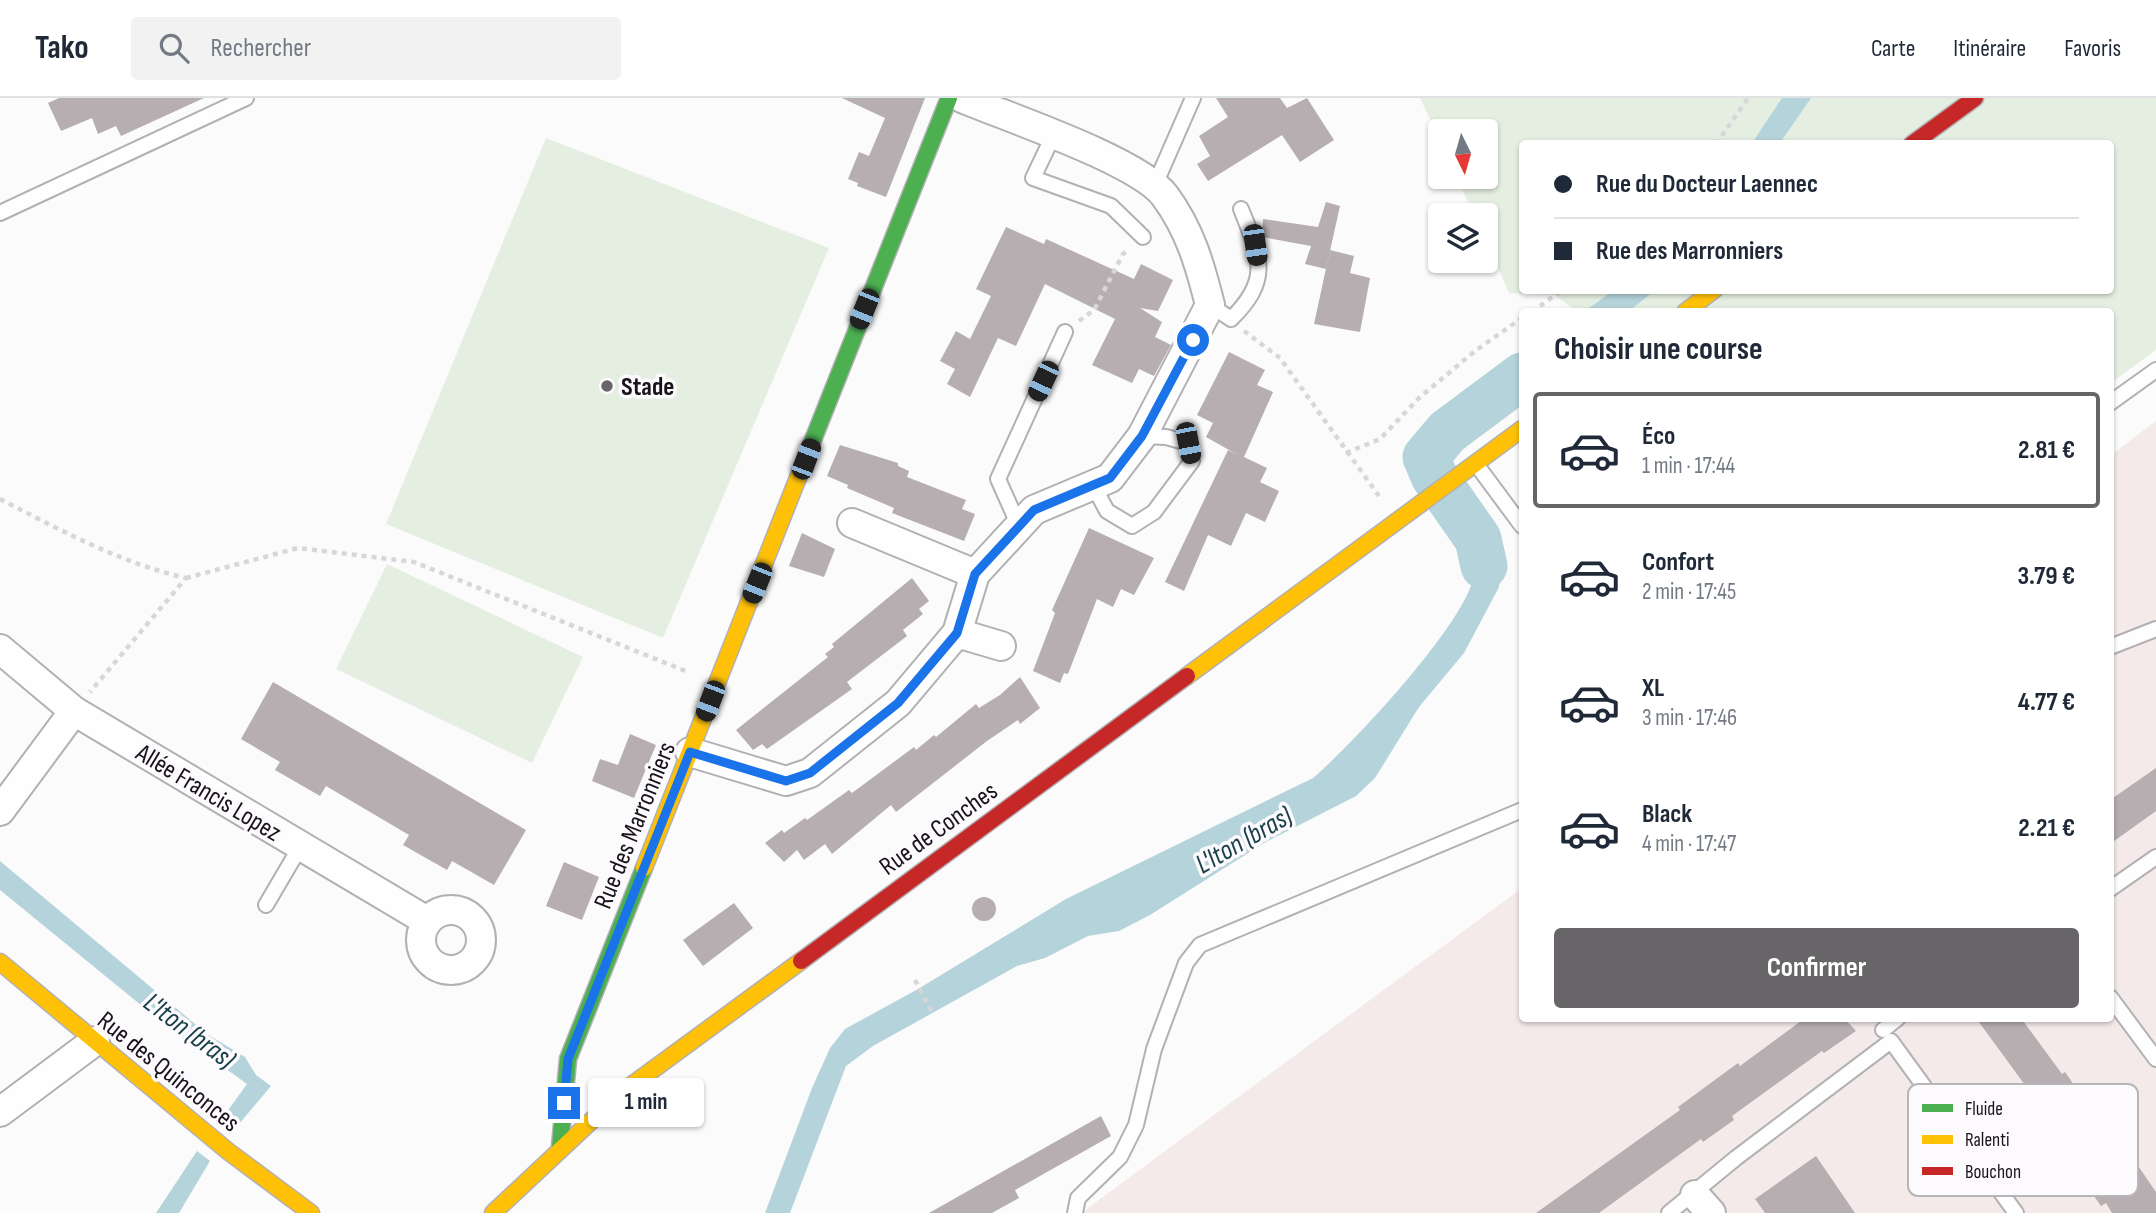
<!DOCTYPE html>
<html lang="fr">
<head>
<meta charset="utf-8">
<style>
	body { margin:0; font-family:"Sofia Sans Condensed",sans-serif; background:#f2f2f3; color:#1f2937; height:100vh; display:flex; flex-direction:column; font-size:26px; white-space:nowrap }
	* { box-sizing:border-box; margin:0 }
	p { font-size:23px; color:#747a83 }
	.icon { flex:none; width:38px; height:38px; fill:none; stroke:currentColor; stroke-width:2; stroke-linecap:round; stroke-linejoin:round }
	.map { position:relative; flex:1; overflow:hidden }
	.details { position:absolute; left:1519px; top:210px; width:595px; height:714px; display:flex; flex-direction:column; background:#fff; border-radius:7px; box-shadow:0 2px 5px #0004 }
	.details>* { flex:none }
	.top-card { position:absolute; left:1519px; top:42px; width:595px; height:154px; border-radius:7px; box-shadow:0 2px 5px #0004; display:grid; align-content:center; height:154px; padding:0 35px; background:#fff }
	.needle { width:46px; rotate:175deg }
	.buttons { position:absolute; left:1428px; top:21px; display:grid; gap:14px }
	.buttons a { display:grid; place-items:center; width:70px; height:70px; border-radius:7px; background:#fff; box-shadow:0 2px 5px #0004; font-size:35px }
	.end { position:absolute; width:32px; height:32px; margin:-16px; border:9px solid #1a73e8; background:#fff; box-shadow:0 0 0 4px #fff }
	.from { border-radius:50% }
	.bubble { position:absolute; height:49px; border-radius:7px; background:#fff; box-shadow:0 2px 5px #0004; font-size:23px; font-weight:700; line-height:49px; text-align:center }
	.car { position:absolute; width:21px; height:42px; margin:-21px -10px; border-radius:9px; box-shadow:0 0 5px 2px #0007; background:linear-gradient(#222 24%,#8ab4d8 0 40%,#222 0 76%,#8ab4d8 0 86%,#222 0) }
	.top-card b { display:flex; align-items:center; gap:24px; height:66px; font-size:26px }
	.top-card b+b { border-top:2px solid #e0e1e3 }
	.top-card i { width:18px; height:18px; background:#1f2937 }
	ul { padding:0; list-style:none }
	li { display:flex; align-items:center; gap:21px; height:116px; margin:0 14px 10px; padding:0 21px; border:4px solid transparent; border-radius:7px }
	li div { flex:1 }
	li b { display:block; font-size:26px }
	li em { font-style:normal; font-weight:700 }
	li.on { border-color:#676568 }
	li>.icon { width:63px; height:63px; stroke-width:1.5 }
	h2 { padding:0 35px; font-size:32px; line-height:84px }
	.button { display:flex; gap:14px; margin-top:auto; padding:14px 35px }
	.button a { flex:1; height:80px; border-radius:7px; background:#676568; color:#fff; font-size:28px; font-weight:700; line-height:80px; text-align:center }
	header { display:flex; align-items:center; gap:42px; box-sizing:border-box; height:98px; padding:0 35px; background:#fff; border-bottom:2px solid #e0e1e3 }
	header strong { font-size:33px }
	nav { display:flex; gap:38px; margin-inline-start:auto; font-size:24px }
	.search { width:490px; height:63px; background:#f2f2f3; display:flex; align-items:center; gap:18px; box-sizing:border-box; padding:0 24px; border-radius:7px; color:#747a83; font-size:26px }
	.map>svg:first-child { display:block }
	.medical { fill:#f4eae9 }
	.green { fill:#e5efe1; fill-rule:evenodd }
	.water { fill:#b5d3da }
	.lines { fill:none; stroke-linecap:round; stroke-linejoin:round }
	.river { stroke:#b5d3da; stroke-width:47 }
	.building { fill:#b6aeb1 }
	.lane-casing { stroke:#b2b0b3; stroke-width:18 }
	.street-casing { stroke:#b2b0b3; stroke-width:32 }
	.fast-casing { stroke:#b2b0b3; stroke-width:19 }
	.slow-casing { stroke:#b2b0b3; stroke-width:19 }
	.jam-casing { stroke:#b2b0b3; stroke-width:19 }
	.path { stroke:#d7d7d7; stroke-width:4.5; stroke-dasharray:5 5; stroke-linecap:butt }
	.lane { stroke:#fffeff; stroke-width:14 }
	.street { stroke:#fffeff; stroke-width:28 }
	.fast { stroke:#4caf50; stroke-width:16 }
	.slow { stroke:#ffc107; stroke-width:16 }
	.jam { stroke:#c62828; stroke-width:16 }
	.route { stroke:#1a73e8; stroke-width:9 }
	.poi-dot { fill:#676568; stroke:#fcfafd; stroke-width:2.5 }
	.labels { text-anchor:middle; stroke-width:7; stroke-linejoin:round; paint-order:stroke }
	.poi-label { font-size:26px; font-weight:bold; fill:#171419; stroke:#fcfafd; text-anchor:start }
	.street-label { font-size:26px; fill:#171419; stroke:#fcfafd }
	.water-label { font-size:28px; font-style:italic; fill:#173f48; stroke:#fcfafd }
	.key { fill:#fcfafd; stroke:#b7b5b9; stroke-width:2 }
	.key-label { font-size:19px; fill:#171419 }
</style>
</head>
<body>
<header>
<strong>Tako</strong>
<div class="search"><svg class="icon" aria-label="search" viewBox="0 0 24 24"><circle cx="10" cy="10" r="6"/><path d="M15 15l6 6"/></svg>Rechercher</div>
<nav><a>Carte</a><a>Itinéraire</a><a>Favoris</a></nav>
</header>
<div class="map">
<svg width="2156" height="1115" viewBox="0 0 2156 1115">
	<rect width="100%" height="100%" fill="#fcfbfc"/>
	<path class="medical" d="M2156,323V1115H1081L1522,790V920H2110L2111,357Z"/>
	<g class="green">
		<path d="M1420,0H2156V252L2111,285L2110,214H1577L1555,197L1509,195L1486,143V117H1474L1456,79H1486V33H1440V43ZM1522,46H2110V192H1522Z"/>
		<path d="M546,40L829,150L663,540L386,426Z"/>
		<path d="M387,466L583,559L532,665L336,571Z"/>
	</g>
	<g class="water">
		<path d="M1782,0H1811L1780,45H1752Z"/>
		<path d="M1614,192H1654V193L1629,213H1585Z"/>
		<path d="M1522,260V294L1439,358L1446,370L1426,385L1412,371L1417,339Z"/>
		<path d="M1467,403L1483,424L1500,481L1499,489L1464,555L1419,609L1375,680L1356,698L1264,745L1150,817L1119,833L1088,838L1045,860L1017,868L873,948L846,968L790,1115H765L812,990L830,950L845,931L918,891L1066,801L1313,680C1348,651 1478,514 1475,469C1473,451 1456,433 1446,418Z"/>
		<path d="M0,763L207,936L245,959L256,977L271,988L234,1032L221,1022L247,986L169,930L0,792Z"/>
		<path d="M197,1053L210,1063L179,1115H156Z"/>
	</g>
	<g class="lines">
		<path class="river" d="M1484,468L1478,441L1434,378L1426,359L1447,334L1522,278"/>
	</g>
	<g class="building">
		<path d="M59,0H204L121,38L116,28L98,36L92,20L61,33L48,5Z"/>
		<path d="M842,0H925L886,99L857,88L858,85L848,81L859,54L869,58L885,20Z"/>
		<path d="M1216,0H1280L1287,10L1307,0L1334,42L1300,64L1282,37L1208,83L1197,66L1210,58L1199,38L1228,19Z"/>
		<path d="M1326,104L1340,108L1326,171L1305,166L1311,148L1262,139L1263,121L1318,129Z"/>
		<path d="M1006,129L1044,146L1046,141L1134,181L1141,166L1173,182L1158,213L1140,210L1162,224L1155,239L1171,247L1154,278L1139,271L1132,285L1092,267L1115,221L1045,186L1016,248L998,240L970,299L947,286L955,271L940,263L956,233L970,241L991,198L976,191Z"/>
		<path d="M1330,152L1354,158L1350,175L1370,180L1360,234L1314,226Z"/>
		<path d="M1229,254L1265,272L1257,287L1273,294L1244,359L1267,370L1260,384L1279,393L1265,424L1246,415L1231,448L1208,437L1184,493L1165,484L1228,352L1238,357L1206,339L1213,325L1197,317Z"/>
		<path d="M840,347L898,365V368L909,373L907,379L966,402L962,411L975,416L964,443L892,415L894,410L847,390L848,387L827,378Z"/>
		<path d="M1089,430L1154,460L1134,497L1121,491L1113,509L1097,501L1068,576L1064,575L1060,585L1033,573L1055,515L1052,512Z"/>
		<path d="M802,435L835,451L824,479L789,468Z"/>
		<path d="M912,480L929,503L919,511L923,516L903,532L907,538L847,584L852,591L767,651L762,646L753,652L736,632L828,559L825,556L834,549L832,546Z"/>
		<path d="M1020,579L1040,610L1020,626L1018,622L987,643L896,714L891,707L832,756L825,746L804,762L797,752L784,764L765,745L782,732L784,735L805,720L807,722L849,692L852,695L914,649L916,652L934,637L936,639L976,606L979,610L1000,597Z"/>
		<path d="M273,584L526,732L494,787L452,763L447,772L403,747L409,737L326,688L320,698L275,672L280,664L241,641Z"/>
		<path d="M630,636L656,647L634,700L592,683L600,661L618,667Z"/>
		<path d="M2156,670V713L2110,746V702Z"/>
		<path d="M564,764L599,779L582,822L546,808Z"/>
		<circle cx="984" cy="811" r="12"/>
		<path d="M734,805L753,830L703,868L683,842Z"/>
		<path d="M1805,920H1844L1856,933L1824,955L1822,953L1732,1018L1734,1022L1703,1044L1701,1041L1599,1115H1536L1680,1012L1678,1009L1738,965L1740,968Z"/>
		<path d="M1976,920H2021L2062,976L2065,974L2093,1014L2089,1016L2124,1065L2132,1059L2156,1094V1115H2112L2106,1105L2101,1108L2089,1091L2094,1088L2060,1037L2058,1039L2033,998Z"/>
		<path d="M1101,1018L1111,1038L1015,1092L1019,1100L992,1115H929Z"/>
		<path d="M1816,1058L1855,1115H1765L1755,1101Z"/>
	</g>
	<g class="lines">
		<g class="lane-casing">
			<g id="lane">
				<path d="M1053,38L1033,80L1111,108L1143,139"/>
				<path d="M1154,89L1193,0"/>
				<path d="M0,115L246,0"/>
				<path d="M1210,207L1231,221C1272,181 1260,159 1241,111"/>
				<path d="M2110,305L2156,272"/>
				<path d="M1476,366L1522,428"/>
				<path d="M1093,387L1107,413L1132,428L1154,414L1192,363L1188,345L1166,339L1142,338"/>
				<path d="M1019,428L998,381L1065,234"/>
				<path d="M2110,549L2156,531"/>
				<path d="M2110,791L2156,759"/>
				<path d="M266,807L300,749"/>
				<path d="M2110,899L2156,961"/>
				<path d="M1883,932L1898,920"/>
				<path d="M1075,1115L1078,1100L1120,1059L1136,1027L1154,951L1186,865L1200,847L1522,712"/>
				<path d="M1669,1115L1736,1060L1891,943L2016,1115"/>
			</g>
		</g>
		<g class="street-casing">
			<g id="street">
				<path d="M852,425L975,476"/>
				<path d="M957,535L1001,548"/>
				<path d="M0,551L74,613L427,823"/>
				<path d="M690,654L786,683L810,675L898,605L957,535L975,476L1034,412L1110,380L1142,338L1210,207C1200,167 1190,132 1165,98C1139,63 1007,19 962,0"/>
				<path d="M0,713L74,613"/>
				<circle cx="451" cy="842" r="30"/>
				<path d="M0,1014L95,943"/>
				<path d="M1695,1097L1711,1115"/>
			</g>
		</g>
		<g class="fast-casing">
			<g id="fast">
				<path d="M803,367L949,0"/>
				<path d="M560,1049L568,961L644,770"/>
			</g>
		</g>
		<g class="slow-casing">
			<g id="slow">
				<path d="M1685,214L1714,192"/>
				<path d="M1187,578L1522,331"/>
				<path d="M644,770L803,367"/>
				<path d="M0,864L229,1054L311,1115"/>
				<path d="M493,1115L621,995L801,863"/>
			</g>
		</g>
		<g class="jam-casing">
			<g id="jam">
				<path d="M1912,46L1975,0"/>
				<path d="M801,863L1187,578"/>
			</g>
		</g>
		<g class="path">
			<path d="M1716,46L1748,0"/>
			<path d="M1532,214L1562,192"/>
			<path d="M1079,223L1094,212L1123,156L1129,151"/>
			<path d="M1244,233L1280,260L1379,398"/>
			<path d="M1346,355L1380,341L1419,300L1475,253L1522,220"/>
			<path d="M0,401C60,432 121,465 186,480L90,594"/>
			<path d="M186,480L298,450L414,464L688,574"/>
			<path d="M915,882L932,914"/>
		</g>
		<use href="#lane" class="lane"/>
		<use href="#street" class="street"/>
		<use href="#fast" class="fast"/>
		<use href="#slow" class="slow"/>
		<use href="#jam" class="jam"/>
	</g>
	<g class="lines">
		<path class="route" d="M564,1005L568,961L690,654L786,683L810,675L898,605L957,535L975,476L1034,412L1110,380L1142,338L1193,242"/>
	</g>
	<circle class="poi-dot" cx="607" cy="288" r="7"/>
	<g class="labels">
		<g class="poi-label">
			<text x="621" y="297">Stade</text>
		</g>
		<g class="street-label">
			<text transform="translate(209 694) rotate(31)" y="9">Allée Francis Lopez</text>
			<text transform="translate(634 727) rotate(-68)" y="9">Rue des Marronniers</text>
			<text transform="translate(938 730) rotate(-36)" y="9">Rue de Conches</text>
			<text transform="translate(169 973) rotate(39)" y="9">Rue des Quinconces</text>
		</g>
		<g class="water-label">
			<text transform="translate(1243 741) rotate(-30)" y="10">L'Iton (bras)</text>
			<text transform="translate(190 932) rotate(37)" y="10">L'Iton (bras)</text>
		</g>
	</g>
	<rect x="1908" y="986" width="230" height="112" rx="10" class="key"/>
	<rect x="1922" y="1006" width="31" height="8" fill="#4caf50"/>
	<rect x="1922" y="1037" width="31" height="9" fill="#ffc107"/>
	<rect x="1922" y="1069" width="31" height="8" fill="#c62828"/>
	<g class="key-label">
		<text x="1965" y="1017">Fluide</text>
		<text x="1965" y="1048">Ralenti</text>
		<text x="1965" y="1080">Bouchon</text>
	</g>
</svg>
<div class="buttons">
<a><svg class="needle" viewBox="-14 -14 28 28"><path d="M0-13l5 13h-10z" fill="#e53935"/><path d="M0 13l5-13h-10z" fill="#747a83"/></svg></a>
<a><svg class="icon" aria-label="layers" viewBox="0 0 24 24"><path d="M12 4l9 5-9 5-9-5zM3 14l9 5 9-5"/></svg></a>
</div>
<i class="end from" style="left:1193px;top:242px"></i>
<i class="end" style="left:564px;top:1005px"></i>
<div class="bubble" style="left:588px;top:980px;width:116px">1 min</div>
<i class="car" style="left:1255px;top:147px;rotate:172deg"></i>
<i class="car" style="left:864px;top:211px;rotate:202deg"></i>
<i class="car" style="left:1043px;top:283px;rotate:205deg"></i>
<i class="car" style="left:1188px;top:345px;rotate:169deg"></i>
<i class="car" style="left:806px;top:361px;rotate:21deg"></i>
<i class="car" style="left:757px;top:485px;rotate:202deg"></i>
<i class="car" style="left:710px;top:603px;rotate:201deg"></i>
<div class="top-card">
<b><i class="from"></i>Rue du Docteur Laennec</b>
<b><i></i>Rue des Marronniers</b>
</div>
<section class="details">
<h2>Choisir une course</h2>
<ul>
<li class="on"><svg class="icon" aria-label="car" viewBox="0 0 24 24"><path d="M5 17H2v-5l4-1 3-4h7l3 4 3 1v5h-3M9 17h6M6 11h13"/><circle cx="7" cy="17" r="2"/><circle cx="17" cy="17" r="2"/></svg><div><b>Éco</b><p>1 min · 17:44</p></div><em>2.81 €</em></li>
<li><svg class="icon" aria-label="car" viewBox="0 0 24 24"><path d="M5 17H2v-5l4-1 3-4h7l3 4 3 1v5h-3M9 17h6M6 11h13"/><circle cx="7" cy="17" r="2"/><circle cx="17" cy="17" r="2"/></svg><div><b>Confort</b><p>2 min · 17:45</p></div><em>3.79 €</em></li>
<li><svg class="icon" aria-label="car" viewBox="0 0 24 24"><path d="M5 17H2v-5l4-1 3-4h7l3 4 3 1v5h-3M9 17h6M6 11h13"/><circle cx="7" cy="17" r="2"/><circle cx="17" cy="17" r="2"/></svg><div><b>XL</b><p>3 min · 17:46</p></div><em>4.77 €</em></li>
<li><svg class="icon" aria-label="car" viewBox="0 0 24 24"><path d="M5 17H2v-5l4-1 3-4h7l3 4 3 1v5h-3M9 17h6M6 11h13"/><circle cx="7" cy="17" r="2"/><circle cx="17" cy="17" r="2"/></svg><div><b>Black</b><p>4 min · 17:47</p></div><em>2.21 €</em></li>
</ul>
<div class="button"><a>Confirmer</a></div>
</section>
</div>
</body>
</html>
